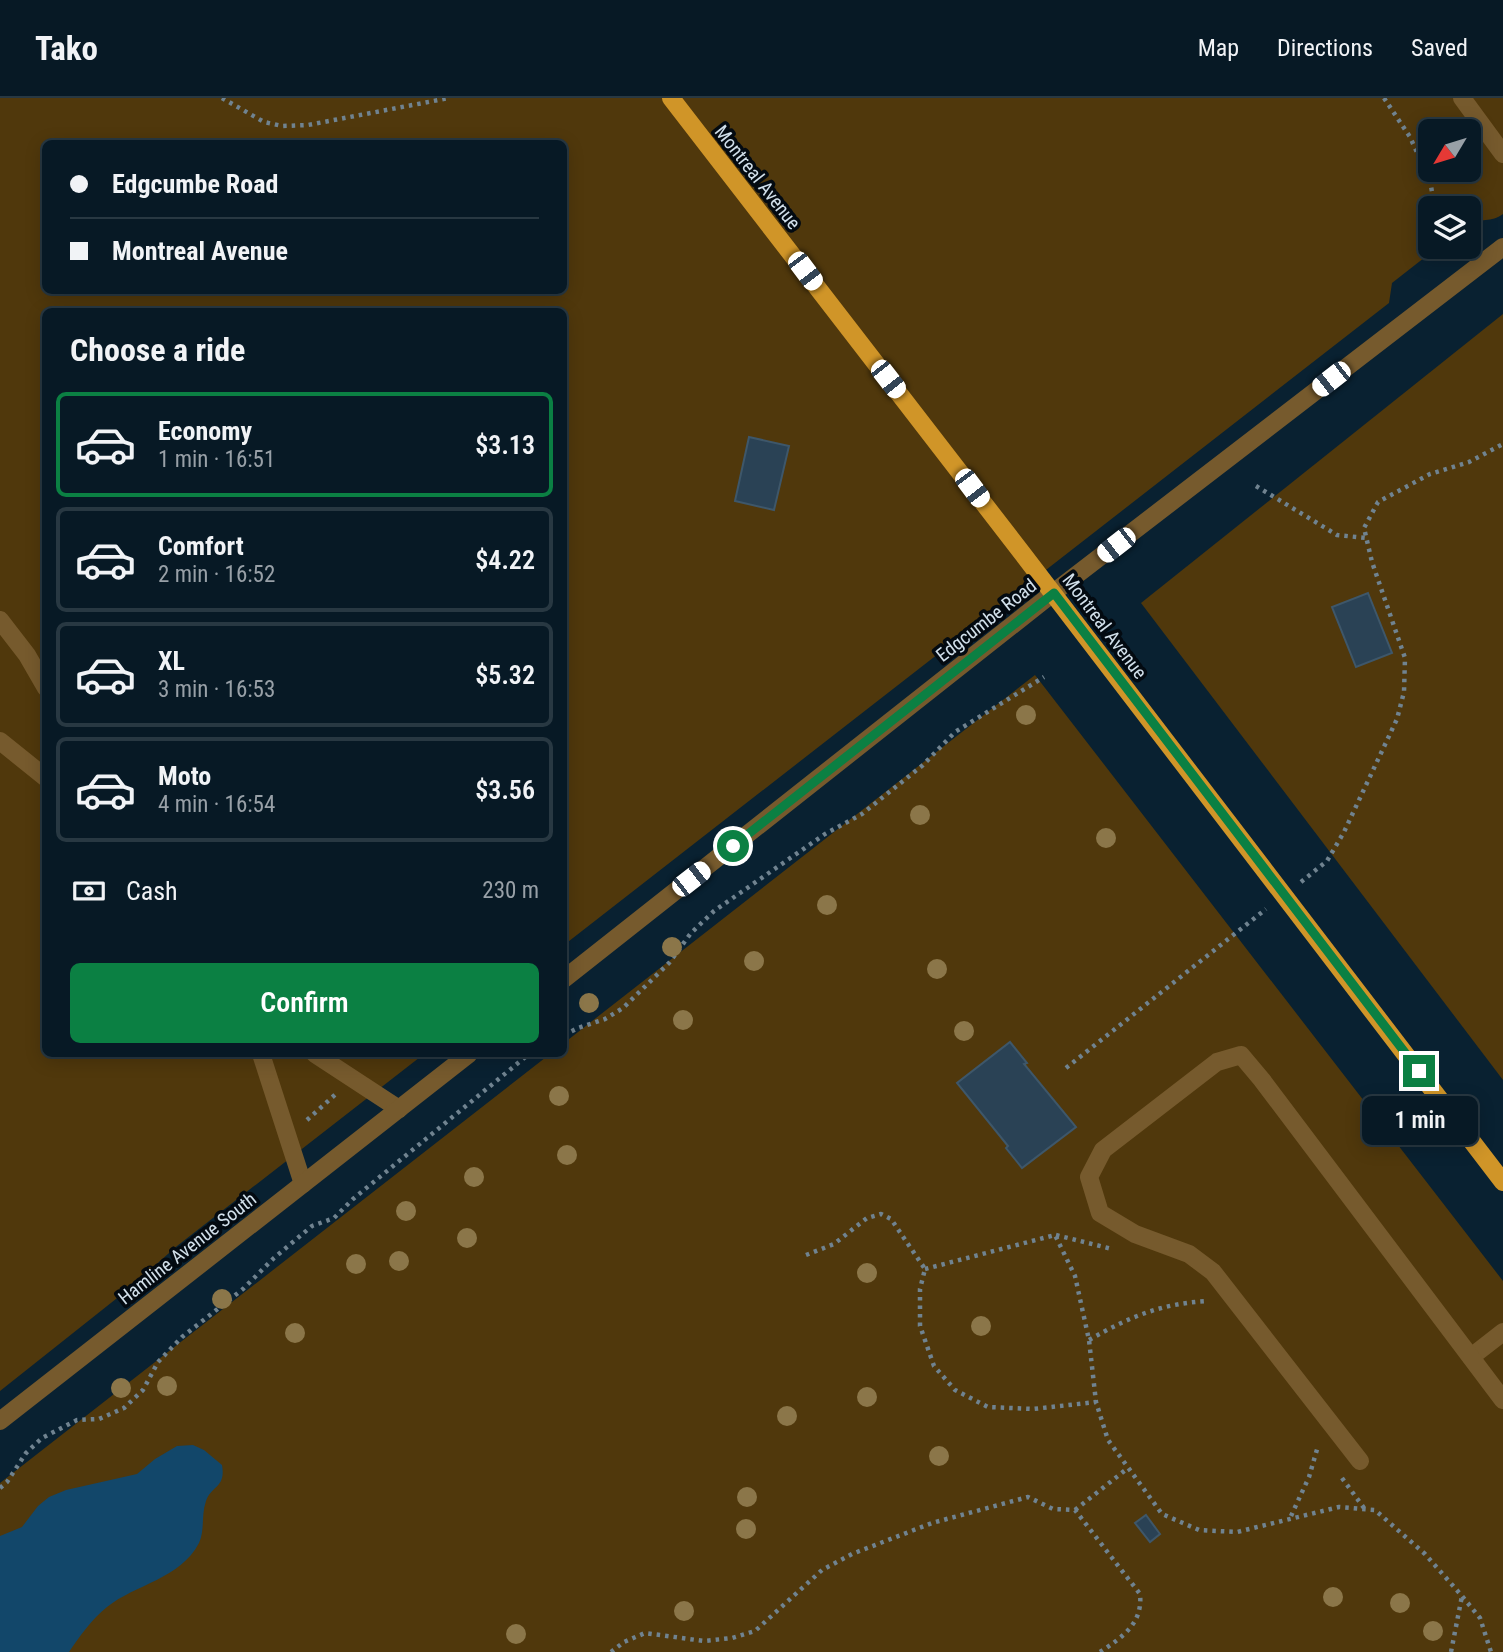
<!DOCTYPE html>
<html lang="en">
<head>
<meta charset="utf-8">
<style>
	body { margin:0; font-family:"Roboto Condensed",sans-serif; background:#152632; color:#f1f3f6; height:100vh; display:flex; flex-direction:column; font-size:26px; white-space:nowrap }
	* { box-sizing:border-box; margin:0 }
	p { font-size:23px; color:#98a0a7 }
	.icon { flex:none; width:38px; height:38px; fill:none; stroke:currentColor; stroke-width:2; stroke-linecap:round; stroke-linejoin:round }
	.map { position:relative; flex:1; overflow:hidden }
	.panel { position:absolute; left:42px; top:210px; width:525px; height:749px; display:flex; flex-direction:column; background:#071925; border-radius:10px; box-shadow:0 4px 18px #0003,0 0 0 2px #283842 }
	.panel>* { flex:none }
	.hud { position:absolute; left:42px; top:42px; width:525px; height:154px; border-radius:10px; box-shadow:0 4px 18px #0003,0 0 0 2px #283842; display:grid; align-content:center; height:154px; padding:0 28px; background:#071925 }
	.needle { width:46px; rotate:232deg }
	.buttons { position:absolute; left:1418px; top:21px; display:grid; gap:14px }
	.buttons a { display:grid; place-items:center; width:63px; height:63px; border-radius:10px; background:#071925; box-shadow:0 4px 18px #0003,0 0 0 2px #283842; font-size:35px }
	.end { position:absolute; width:32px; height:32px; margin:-16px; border:9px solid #0b8043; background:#fff; box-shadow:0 0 0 4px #fff }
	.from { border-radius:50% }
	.bubble { position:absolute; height:49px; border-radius:10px; background:#071925; box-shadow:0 4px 18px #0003,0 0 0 2px #283842; font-size:23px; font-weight:600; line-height:49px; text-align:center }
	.car { position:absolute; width:21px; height:42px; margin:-21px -10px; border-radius:9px; box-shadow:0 0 5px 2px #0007; background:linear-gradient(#fff 24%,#345 0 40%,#fff 0 76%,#345 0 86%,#fff 0) }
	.hud b { display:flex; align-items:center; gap:24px; height:66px; font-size:26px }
	.hud b+b { border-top:2px solid #283842 }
	.hud i { width:18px; height:18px; background:#f1f3f6 }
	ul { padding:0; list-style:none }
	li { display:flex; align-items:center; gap:21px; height:105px; margin:0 14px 10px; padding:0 14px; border:4px solid #283842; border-radius:10px }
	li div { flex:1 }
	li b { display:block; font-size:26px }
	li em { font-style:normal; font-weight:600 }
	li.on { border-color:#0b8043 }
	li>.icon { width:63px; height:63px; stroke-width:1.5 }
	h2 { padding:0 28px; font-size:32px; line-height:84px }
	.pay { display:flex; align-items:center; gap:18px; height:77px; padding:0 28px; font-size:26px }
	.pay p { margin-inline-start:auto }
	.primary-button { display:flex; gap:14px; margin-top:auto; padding:14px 28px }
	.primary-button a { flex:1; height:80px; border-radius:10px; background:#0b8043; color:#fff; font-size:28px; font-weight:600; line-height:80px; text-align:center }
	header { display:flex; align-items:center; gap:42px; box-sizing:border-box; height:98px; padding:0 35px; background:#071925; border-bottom:2px solid #283842 }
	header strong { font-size:33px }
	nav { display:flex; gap:38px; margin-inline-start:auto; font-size:24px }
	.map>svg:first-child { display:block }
	.green { fill:#50380c; fill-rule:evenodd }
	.water { fill:#12476a }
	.building { fill:#2a4255; stroke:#3e576a; stroke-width:2 }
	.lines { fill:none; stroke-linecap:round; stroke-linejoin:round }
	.path { stroke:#708390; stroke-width:4.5; stroke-dasharray:3.5 5; stroke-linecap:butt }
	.minor { stroke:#765a2d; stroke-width:18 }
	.major { stroke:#d09528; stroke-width:18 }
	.tree { fill:#8b7649 }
	.route { stroke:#0b8043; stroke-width:9 }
	.labels { text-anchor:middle; stroke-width:7; stroke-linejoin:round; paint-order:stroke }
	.street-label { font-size:19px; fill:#d2e0eb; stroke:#030a11 }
</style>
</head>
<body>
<header>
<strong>Tako</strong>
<nav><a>Map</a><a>Directions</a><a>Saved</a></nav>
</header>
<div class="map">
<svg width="1503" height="1554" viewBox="0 0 1503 1554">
	<rect width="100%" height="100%" fill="#092131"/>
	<g class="green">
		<path d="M0,0H1503V116C1491,125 1481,120 1468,125V110H1430V149H1438L1392,185L1389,205L564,847V214H46V956H424L177,1148L126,1193L0,1293ZM1430,33H1468V72H1430ZM46,46H564V192H46Z"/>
		<path d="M1503,216V982L1141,505Z"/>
		<path d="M1035,577L1503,1183V1554H0V1385L550,956H564V945Z"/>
	</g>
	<path class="water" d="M193,1347L204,1352L222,1367C226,1390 212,1387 206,1403C201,1417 205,1432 199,1445C180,1481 136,1486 107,1509C93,1520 79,1539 69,1554H0V1438L22,1429L38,1408L49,1399L66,1392L137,1376L155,1361L177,1348Z"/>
	<g class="building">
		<path d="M749,339L789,348L774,412L735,403Z"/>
		<path d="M1368,495L1392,555L1356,569L1332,509Z"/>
		<path d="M1010,944L1027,965L1024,966L1076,1029L1022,1070L1006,1050L1008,1048L957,985Z"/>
		<path d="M1146,1417L1160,1436L1150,1444L1135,1425Z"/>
	</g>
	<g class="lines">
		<g class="path">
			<path d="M222,0L264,24L282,28L308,27L449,0"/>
			<path d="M1384,0L1410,39L1430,83L1435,110"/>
			<path d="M1430,151V149"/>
			<path d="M1256,388L1337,437L1366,440"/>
			<path d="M1301,784L1327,763L1344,734L1397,621L1404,594L1405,560L1372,464L1364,430L1378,404L1430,376L1469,364L1503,346"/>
			<path d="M564,937L578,930L605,921L623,910L669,865L691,835L714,813L825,736L862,716L923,667L955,634L1044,579"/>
			<path d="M1066,970L1266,811"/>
			<path d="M307,1022L337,995"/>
			<path d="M1056,1137L1112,1151"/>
			<path d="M806,1157L834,1146L867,1120L881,1116L891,1121L925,1171L920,1191V1228L934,1268L955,1292L988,1309L1033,1311L1096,1304"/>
			<path d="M925,1171L1055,1137L1075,1178L1089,1242L1096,1304L1108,1342L1162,1416L1199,1432L1237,1434L1339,1409L1375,1412L1425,1456L1462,1498L1480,1520L1491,1554"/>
			<path d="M1089,1242C1129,1219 1160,1206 1206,1203"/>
			<path d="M1342,1380L1364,1410"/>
			<path d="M0,1390L7,1384L26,1355L42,1340L77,1322L99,1321L124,1310L143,1292L158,1264L182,1239L243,1191L274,1160L312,1128L334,1120L353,1101L529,956"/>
			<path d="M1075,1412L1128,1370"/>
			<path d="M1291,1418L1309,1379L1318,1348"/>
			<path d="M611,1554L624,1544L645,1535L704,1543L732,1540L755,1533L822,1472L852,1456L932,1425L1028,1399L1053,1411L1075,1412L1140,1496C1143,1525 1123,1539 1100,1554"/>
			<path d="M1451,1554L1462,1498"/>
		</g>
		<g class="minor">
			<path d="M1462,0L1503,56"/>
			<path d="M0,522L27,557L46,590"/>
			<path d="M0,643L46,680"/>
			<path d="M564,881L1053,495L1503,149"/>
			<path d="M261,956L303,1086"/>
			<path d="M315,956L399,1011"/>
			<path d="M1471,1259L1503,1234"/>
			<path d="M0,1323L469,956"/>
			<path d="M1360,1363L1213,1174L1189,1156L1135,1136L1100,1115L1089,1079L1103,1052L1217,964L1241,957L1262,982L1503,1302"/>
		</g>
		<path class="major" d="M671,0L1022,455L1503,1084"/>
	</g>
	<g class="tree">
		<circle cx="1026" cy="617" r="10"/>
		<circle cx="920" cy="717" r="10"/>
		<circle cx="1106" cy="740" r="10"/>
		<circle cx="827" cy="807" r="10"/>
		<circle cx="672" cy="849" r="10"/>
		<circle cx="754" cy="863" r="10"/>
		<circle cx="937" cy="871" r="10"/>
		<circle cx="589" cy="905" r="10"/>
		<circle cx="683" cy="922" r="10"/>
		<circle cx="964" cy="933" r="10"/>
		<circle cx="559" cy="998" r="10"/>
		<circle cx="567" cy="1057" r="10"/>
		<circle cx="474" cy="1079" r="10"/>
		<circle cx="406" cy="1113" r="10"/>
		<circle cx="467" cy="1140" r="10"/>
		<circle cx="399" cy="1163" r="10"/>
		<circle cx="356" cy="1166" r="10"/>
		<circle cx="867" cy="1175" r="10"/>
		<circle cx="222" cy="1201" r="10"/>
		<circle cx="981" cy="1228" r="10"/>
		<circle cx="295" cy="1235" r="10"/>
		<circle cx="167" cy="1288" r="10"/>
		<circle cx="121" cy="1290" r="10"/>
		<circle cx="867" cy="1299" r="10"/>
		<circle cx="787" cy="1318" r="10"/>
		<circle cx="939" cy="1358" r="10"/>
		<circle cx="747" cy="1399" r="10"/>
		<circle cx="746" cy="1431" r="10"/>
		<circle cx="1333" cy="1499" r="10"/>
		<circle cx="1400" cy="1505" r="10"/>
		<circle cx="684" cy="1513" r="10"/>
		<circle cx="1433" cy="1533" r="10"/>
		<circle cx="516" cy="1536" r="10"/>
	</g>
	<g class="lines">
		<path class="route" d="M733,748L1054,495L1419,973"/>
	</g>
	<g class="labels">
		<g class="street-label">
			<text transform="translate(758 79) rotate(52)" y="7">Montreal Avenue</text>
			<text transform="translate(986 522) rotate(-38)" y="7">Edgcumbe Road</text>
			<text transform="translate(1105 528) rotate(53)" y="7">Montreal Avenue</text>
			<text transform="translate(187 1150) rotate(-38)" y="7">Hamline Avenue South</text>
		</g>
	</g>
</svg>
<div class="buttons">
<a><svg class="needle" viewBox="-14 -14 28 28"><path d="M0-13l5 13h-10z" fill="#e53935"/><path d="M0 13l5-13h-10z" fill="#98a0a7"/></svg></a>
<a><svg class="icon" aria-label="layers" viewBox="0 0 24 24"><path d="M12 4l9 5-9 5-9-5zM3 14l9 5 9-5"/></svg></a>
</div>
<i class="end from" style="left:733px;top:748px"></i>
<i class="end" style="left:1419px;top:973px"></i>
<div class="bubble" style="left:1362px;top:998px;width:116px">1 min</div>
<i class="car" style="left:805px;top:173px;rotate:143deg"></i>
<i class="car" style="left:888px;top:281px;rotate:142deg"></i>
<i class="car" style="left:1331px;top:281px;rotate:232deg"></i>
<i class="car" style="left:972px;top:390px;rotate:143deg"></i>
<i class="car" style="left:1116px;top:447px;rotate:232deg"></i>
<i class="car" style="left:691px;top:781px;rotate:52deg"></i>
<div class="hud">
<b><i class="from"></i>Edgcumbe Road</b>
<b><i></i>Montreal Avenue</b>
</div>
<section class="panel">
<h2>Choose a ride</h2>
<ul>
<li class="on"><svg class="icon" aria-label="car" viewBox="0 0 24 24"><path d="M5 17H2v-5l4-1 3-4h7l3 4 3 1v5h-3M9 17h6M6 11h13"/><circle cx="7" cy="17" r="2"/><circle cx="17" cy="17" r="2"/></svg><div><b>Economy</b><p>1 min · 16:51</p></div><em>$3.13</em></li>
<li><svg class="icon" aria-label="car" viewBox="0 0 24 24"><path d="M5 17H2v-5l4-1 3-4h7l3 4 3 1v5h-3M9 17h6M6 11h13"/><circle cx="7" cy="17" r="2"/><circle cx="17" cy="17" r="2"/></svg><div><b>Comfort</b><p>2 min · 16:52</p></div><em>$4.22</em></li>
<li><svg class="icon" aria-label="car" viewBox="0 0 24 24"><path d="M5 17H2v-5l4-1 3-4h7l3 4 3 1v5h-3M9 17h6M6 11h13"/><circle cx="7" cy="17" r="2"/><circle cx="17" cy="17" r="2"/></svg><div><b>XL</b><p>3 min · 16:53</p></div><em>$5.32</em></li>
<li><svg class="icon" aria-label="car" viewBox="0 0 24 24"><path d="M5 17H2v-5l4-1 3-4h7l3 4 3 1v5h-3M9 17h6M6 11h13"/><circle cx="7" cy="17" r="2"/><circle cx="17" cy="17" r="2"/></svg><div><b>Moto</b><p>4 min · 16:54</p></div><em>$3.56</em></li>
</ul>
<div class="pay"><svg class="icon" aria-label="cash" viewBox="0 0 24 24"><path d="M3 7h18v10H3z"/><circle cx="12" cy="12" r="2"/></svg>Cash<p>230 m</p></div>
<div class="primary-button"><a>Confirm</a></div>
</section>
</div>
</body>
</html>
